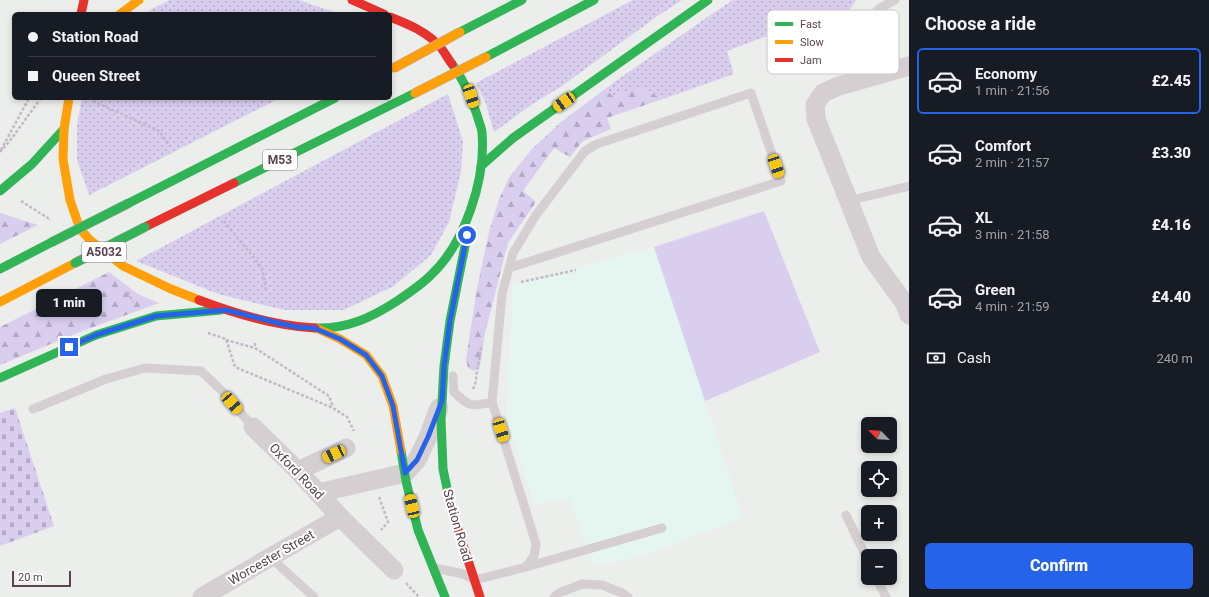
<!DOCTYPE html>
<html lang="en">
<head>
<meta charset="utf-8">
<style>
	body { margin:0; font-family:Roboto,sans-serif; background:#242831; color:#f1f3f6; height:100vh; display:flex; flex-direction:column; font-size:15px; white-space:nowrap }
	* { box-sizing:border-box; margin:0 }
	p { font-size:13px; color:#9ea1a6 }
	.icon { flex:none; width:22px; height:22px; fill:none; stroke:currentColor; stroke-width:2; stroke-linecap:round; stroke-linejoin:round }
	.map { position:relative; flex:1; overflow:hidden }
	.panel { display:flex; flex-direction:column; background:#171b24; width:300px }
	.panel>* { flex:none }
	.guide { position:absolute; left:12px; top:12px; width:380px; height:88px; border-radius:6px; box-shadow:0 2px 6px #0003; display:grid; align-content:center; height:88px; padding:0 16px; background:#171b24 }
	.needle { width:26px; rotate:295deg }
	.buttons { position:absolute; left:861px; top:417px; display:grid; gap:8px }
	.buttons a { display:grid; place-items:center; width:36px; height:36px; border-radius:6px; background:#171b24; box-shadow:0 2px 6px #0003; font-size:20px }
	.scale { position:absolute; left:12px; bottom:10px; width:59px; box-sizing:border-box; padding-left:4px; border:2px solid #5a424f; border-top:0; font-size:11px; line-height:14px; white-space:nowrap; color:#5a424f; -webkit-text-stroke:3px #fff; paint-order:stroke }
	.end { position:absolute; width:18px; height:18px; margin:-9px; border:5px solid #2563eb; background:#fff; box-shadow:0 0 0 2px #fff }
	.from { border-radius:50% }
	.bubble { position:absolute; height:28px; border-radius:6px; background:#171b24; box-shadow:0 2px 6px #0003; font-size:13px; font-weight:800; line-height:28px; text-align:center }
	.car { position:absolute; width:12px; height:24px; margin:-12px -6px; border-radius:5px; box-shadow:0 0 3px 1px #0007; background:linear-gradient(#f5c518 24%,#345 0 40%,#f5c518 0 76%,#345 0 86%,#f5c518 0) }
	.guide b { display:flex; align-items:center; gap:14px; height:38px; font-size:15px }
	.guide b+b { border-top:1px solid #363941 }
	.guide i { width:10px; height:10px; background:#f1f3f6 }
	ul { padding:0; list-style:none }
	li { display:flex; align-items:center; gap:12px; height:66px; margin:0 8px 6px; padding:0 8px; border:2px solid transparent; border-radius:6px }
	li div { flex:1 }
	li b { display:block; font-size:15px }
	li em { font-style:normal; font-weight:800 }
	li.on { border-color:#2563eb }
	li>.icon { width:36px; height:36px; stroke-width:1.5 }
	h2 { padding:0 16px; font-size:18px; line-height:48px }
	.pay { display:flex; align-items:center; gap:10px; height:44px; padding:0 16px; font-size:15px }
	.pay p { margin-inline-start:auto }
	.action { display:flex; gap:8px; margin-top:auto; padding:8px 16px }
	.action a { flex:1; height:46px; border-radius:6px; background:#2563eb; color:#fff; font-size:16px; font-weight:800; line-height:46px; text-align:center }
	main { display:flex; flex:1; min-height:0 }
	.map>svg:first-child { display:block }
	.commercial { fill:#e5f6f1 }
	.grass { fill:url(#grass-dots) }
	.forest { fill:url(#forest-firs) }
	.cemetery { fill:url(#cemetery-stones) }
	.green { fill:#daceef }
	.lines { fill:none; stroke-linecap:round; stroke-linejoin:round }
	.path { stroke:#c2b8c7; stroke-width:2.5; stroke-dasharray:3 2; stroke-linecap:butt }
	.lane { stroke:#d5cfd2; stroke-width:9 }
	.street { stroke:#d5cfd2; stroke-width:19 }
	.fast { stroke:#30b455; stroke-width:9 }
	.slow { stroke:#ff9f0a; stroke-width:9 }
	.jam { stroke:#e5322d; stroke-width:9 }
	.fast-bridge-casing { stroke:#bdb0b6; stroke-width:10; stroke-linecap:butt }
	.slow-bridge-casing { stroke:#bdb0b6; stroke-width:10; stroke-linecap:butt }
	.fast-bridge { stroke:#30b455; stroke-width:9 }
	.slow-bridge { stroke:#ff9f0a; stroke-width:9 }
	.route { stroke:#2563eb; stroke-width:5 }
	.labels { text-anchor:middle; stroke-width:4; stroke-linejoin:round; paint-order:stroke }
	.shield { fill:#fff; stroke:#8c7b84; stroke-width:1 }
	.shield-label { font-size:12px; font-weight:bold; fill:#5a424f }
	.street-label { font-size:13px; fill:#5a424f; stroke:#fff }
	.key { fill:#fff; stroke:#cec6ca; stroke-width:1 }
	.key-label { font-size:11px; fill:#5a424f }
</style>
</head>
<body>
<main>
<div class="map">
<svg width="909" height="597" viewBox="0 0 909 597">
	<defs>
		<pattern id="grass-dots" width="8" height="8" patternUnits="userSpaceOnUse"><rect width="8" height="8" fill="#daceef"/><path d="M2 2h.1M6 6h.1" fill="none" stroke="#b4a9c4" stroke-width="1.8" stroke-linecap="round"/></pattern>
		<pattern id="forest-firs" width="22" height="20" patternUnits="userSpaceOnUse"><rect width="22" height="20" fill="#daceef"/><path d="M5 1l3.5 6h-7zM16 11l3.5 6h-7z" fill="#b4a9c4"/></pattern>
		<pattern id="cemetery-stones" width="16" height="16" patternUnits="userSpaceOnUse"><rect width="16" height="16" fill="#daceef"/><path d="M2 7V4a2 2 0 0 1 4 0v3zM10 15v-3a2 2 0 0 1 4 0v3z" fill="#b4a9c4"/></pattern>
	</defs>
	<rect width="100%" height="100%" fill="#eceeec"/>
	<path class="commercial" d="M654,247L743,517L663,548L617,562L593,564L570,499L534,504L506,418L513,285Z"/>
	<g class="grass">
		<path d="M170,0H299L340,14H145L150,10Z"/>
		<path d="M633,0H682L659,15L562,86L534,103L494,132L486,104L476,83Z"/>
		<path d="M733,0H856L846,16L822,23L819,17L727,51L734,74L663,99L640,88L613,96L607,91L613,83L706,18Z"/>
		<path d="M448,94L463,141L461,172L449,222L431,255L394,286L344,310H284L218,294L136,261Z"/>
		<path d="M82,98H280L89,195L77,160V125Z"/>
	</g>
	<g class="forest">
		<path d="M613,83L607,91L613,96L640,88L663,99L607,118L611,129L583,141L570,157L554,148L523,191L536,202L508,243L485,333L480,366L474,371L468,368L466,359L477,288L489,232L499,199L510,176L532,149L561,122Z"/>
		<path d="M0,213L38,225L0,244Z"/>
		<path d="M109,272L138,294L159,303L80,332L0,365V327Z"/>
	</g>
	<path class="cemetery" d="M15,408L54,526L0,546V413Z"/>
	<path class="green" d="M764,211L820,352L705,401L654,247Z"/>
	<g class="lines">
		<g class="path">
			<path d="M93,101L159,131L170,146"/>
			<path d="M1,150L29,98"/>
			<path d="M0,152L9,142L41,98"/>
			<path d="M21,201L51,220"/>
			<path d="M224,221L262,268L266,290"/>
			<path d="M521,282L576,270"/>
			<path d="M128,292L133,302"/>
			<path d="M208,333L226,339L235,367L333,408L347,417L354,431"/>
			<path d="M226,340L255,348"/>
			<path d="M255,343V348L329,396L333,407"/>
			<path d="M473,389L475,385L481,347"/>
			<path d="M379,497L388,522L381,530"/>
			<path d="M406,583L419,597"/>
		</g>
		<g class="lane">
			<path d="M874,76L862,42L864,24L880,8L895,0"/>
			<path d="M848,201L909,186"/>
			<path d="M509,268L781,181L751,93L597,144L585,151L536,215L513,253L502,294L492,402L536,544L534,556L526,567"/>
			<path d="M453,376L454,392C469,407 472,407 492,402"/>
			<path d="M33,409L106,379L145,368L201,371L222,391L253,427"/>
			<path d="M846,515L868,561"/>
			<path d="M270,557L314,597"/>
			<path d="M435,568L463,574L475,580L526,567L662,528"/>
			<path d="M876,578L886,597"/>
			<path d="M554,597L559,593L582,584L602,585L622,593L628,597"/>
		</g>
		<g class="street">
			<path d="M909,66L839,86L823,93L815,105L816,119L871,257L905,304L909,315"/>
			<path d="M253,427L298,471L340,517L394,570"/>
			<path d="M298,471L346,448"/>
			<path d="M318,493L405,473L417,460L428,437L439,408"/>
			<path d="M202,597L340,517"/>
		</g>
		<g class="fast">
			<path d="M460,32L522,0"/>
			<path d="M486,57L594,0"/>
			<path d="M481,166L513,138L708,0"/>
			<path d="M234,183L415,93"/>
			<path d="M0,191L32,164L64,129"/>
			<path d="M129,203L335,98"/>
			<path d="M0,269L52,242"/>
			<path d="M315,328C347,329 371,318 397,301C409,293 421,285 431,275C465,243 486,179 482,133C482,128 479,123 478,118C471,97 465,82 452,64"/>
			<path d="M0,378L96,335L156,316L221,310"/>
			<path d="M401,451L406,481L418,530L445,597"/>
			<path d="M449,498L443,469L441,420L444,366L450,321L468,231"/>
		</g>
		<g class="slow">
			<path d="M120,14L139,0"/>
			<path d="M69,98L64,129L63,159L70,200L80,229L90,240L123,266L171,289L199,300"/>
			<path d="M0,302L75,263"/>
			<path d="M316,328L340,339L366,355L382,376L393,406L401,451"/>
		</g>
		<g class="jam">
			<path d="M352,0L384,14"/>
			<path d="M81,14L84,0"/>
			<path d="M390,17C408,24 428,32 441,48C445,53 448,59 452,64"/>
			<path d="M145,227L234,183"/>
			<path d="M199,300C236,314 275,326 315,328"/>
			<path d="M449,498L450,505L480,597"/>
		</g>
		<g class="fast-bridge-casing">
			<g id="fast-bridge">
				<path d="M52,242L129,203"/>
				<path d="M75,263L145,227"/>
			</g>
		</g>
		<g class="slow-bridge-casing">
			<g id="slow-bridge">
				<path d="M394,68L460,32"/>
				<path d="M415,93L486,57"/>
			</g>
		</g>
		<use href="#fast-bridge" class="fast-bridge"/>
		<use href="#slow-bridge" class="slow-bridge"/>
	</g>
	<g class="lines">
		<path class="route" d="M69,347L96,335L156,316L226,310L282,324L297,327L314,328L340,339L366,355L382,376L393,406L405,473L417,460L428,437L442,401L444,366L450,321L467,235"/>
	</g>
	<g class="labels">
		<g class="shield">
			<rect x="263" y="150" width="34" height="20" rx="3"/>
			<rect x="82" y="242" width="44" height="20" rx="3"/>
		</g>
		<g class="shield-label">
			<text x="280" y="164">M53</text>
			<text x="104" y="256">A5032</text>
		</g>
		<g class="street-label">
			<text transform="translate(297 471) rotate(46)" y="5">Oxford Road</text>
			<text transform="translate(458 525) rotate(74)" y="5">Station Road</text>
			<text transform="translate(271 557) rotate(-30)" y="5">Worcester Street</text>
		</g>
	</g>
	<rect x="767" y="10" width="132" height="64" rx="6" class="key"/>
	<rect x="775" y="22" width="18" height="4" fill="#30b455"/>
	<rect x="775" y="40" width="18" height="4" fill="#ff9f0a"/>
	<rect x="775" y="58" width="18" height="4" fill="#e5322d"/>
	<g class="key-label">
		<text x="800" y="28">Fast</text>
		<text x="800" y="46">Slow</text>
		<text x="800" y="64">Jam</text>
	</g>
</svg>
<div class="buttons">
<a><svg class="needle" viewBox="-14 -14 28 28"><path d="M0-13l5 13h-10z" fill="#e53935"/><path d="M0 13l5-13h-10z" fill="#9ea1a6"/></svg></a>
<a><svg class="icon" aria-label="locate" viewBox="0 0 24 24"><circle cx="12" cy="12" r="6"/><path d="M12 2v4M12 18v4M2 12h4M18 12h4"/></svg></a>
<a>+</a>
<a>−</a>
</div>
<div class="scale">20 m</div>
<i class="end from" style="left:467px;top:235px"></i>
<i class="end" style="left:69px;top:347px"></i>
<div class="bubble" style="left:36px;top:289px;width:66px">1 min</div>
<i class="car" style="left:471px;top:96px;rotate:162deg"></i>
<i class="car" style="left:564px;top:102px;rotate:235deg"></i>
<i class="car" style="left:776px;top:166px;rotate:161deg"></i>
<i class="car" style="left:232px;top:403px;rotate:139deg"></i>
<i class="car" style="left:501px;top:430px;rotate:163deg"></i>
<i class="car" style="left:334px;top:454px;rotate:245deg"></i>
<i class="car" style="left:412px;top:506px;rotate:347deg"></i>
<div class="guide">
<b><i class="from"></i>Station Road</b>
<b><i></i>Queen Street</b>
</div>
</div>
<section class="panel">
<h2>Choose a ride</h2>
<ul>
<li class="on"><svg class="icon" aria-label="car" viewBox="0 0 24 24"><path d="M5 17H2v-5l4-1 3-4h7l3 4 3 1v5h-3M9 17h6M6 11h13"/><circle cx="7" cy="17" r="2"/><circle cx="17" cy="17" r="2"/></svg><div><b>Economy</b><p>1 min · 21:56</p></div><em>£2.45</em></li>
<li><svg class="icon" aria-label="car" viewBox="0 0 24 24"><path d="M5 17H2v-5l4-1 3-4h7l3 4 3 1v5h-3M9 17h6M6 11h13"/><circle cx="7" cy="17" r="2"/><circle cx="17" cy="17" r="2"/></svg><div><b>Comfort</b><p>2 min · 21:57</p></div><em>£3.30</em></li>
<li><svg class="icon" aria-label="car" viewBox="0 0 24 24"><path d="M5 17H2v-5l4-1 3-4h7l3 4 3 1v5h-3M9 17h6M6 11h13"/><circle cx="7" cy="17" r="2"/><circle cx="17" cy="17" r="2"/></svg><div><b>XL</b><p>3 min · 21:58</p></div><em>£4.16</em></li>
<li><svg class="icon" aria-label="car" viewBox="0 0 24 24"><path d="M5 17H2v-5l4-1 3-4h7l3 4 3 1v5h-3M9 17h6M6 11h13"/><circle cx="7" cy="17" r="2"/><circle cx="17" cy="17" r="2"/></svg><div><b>Green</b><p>4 min · 21:59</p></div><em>£4.40</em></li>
</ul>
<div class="pay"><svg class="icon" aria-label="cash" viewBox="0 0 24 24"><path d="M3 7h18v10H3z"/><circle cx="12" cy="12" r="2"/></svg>Cash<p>240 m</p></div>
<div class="action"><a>Confirm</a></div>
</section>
</main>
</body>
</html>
